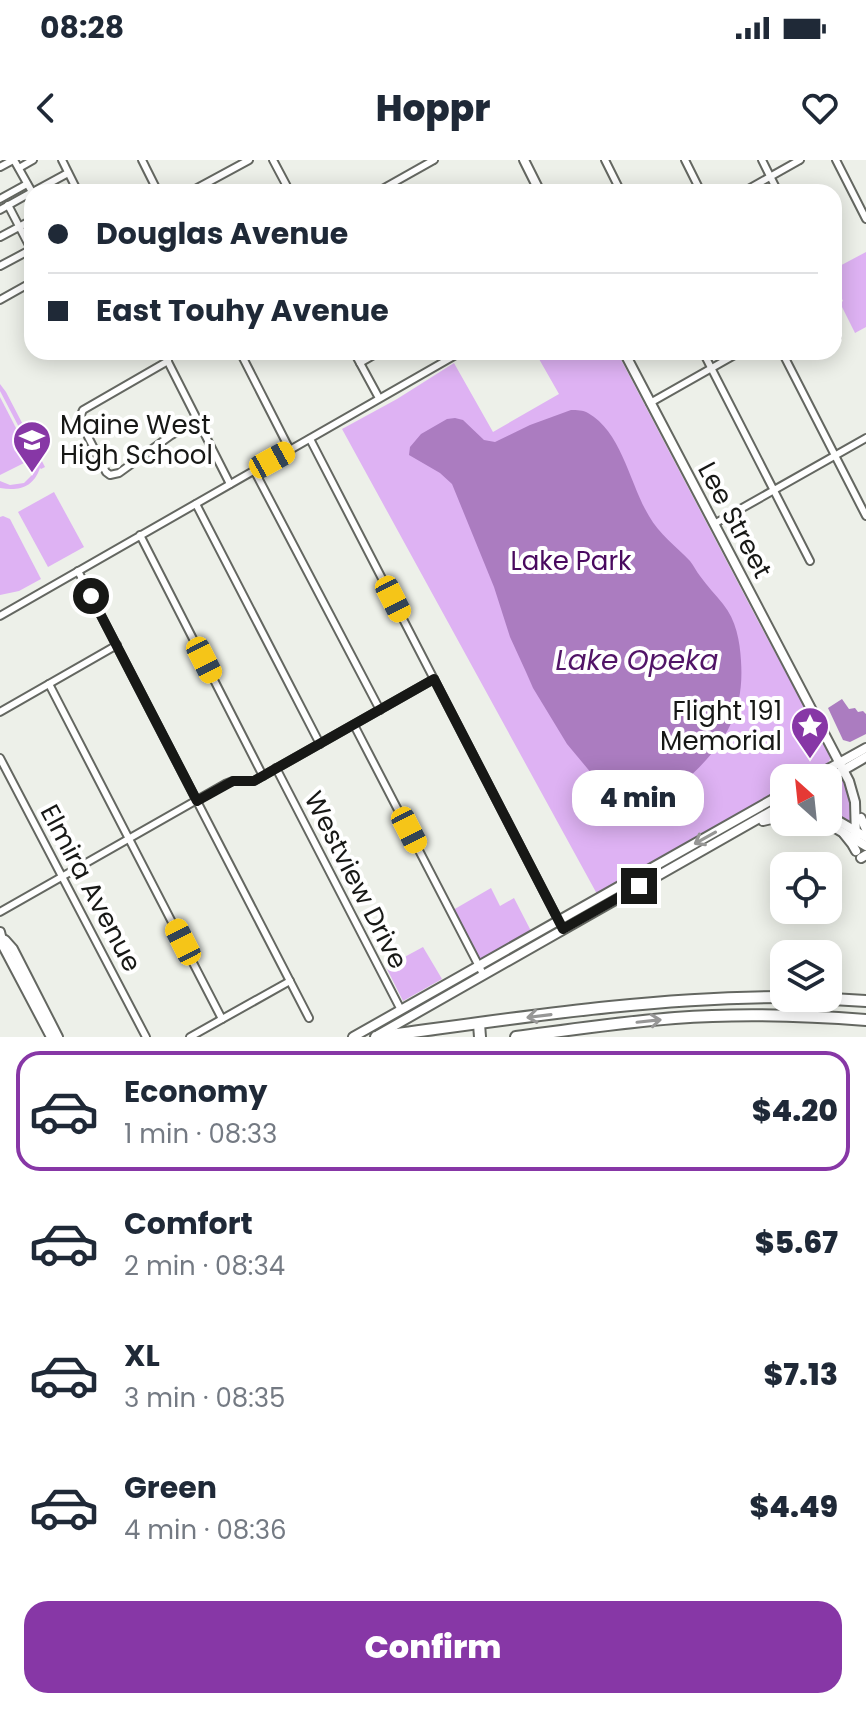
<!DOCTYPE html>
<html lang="en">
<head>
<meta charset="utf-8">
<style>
	body { margin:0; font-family:Poppins,sans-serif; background:#f6f6f7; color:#1f2937; height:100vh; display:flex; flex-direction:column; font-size:30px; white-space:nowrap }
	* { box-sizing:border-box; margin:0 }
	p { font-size:26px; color:#747a83 }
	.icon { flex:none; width:44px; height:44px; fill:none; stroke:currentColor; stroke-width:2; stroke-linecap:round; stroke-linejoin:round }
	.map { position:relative; height:877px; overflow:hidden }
	.side { display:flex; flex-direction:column; background:#fff; flex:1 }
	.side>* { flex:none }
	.hud { position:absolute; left:24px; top:24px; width:818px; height:176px; border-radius:24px; box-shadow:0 4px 20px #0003; display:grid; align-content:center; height:176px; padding:0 24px; background:#fff }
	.needle { width:52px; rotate:333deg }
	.buttons { position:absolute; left:770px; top:604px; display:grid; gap:16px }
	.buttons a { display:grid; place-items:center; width:72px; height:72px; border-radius:16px; background:#fff; box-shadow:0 4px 20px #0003; font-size:40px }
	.end { position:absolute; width:36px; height:36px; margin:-18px; border:10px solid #171816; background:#fff; box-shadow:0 0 0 4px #fff }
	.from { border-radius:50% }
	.bubble { position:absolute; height:56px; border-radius:24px; background:#fff; box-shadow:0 4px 20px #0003; font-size:26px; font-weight:800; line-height:56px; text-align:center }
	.car { position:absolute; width:24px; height:48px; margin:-24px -12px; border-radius:10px; box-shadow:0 0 6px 2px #0007; background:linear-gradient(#f5c518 24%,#345 0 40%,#f5c518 0 76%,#345 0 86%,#f5c518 0) }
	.hud b { display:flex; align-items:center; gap:28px; height:76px; font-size:30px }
	.hud b+b { border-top:2px solid #e0e1e3 }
	.hud i { width:20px; height:20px; background:#1f2937 }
	ul { padding:14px 0 0; list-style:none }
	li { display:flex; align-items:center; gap:24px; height:120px; margin:0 16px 12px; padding:0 8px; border:4px solid transparent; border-radius:24px }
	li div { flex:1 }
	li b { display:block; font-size:30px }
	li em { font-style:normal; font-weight:800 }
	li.current { border-color:#8737a6 }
	li>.icon { width:72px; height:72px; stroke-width:1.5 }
	.cta { display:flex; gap:16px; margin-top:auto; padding:16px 24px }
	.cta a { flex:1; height:92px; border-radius:24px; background:#8737a6; color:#fff; font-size:32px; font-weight:800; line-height:92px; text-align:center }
	.status { display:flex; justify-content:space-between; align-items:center; height:56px; padding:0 40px; background:#fff; direction:ltr }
	.status svg { height:22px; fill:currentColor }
	header { display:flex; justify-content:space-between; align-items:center; height:104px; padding:0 24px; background:#fff; font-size:36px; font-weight:800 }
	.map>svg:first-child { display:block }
	.green { fill:#deb2f3 }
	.water { fill:#ab7cc0 }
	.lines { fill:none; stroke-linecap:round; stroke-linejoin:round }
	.minor-casing { stroke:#646761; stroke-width:10 }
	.major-casing { stroke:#646761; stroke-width:12 }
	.highway-casing { stroke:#646761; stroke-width:14 }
	.minor { stroke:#fff; stroke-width:6 }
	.major { stroke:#fff; stroke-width:8 }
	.highway { stroke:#fff; stroke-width:10 }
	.oneway { stroke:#979796 }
	.route { stroke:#171816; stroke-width:10 }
	.labels { text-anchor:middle; stroke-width:8; stroke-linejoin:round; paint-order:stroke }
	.poi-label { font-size:26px; fill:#171816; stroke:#fff; text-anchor:start }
	.street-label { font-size:26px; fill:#171816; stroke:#fff }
	.park-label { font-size:26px; fill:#49095f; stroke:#fff }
	.water-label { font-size:28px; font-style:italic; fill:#511467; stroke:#fff }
</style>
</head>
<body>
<div class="status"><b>08:28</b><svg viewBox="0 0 49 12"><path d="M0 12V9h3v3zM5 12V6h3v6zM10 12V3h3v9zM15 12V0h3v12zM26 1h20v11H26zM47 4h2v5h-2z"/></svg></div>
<header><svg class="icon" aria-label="back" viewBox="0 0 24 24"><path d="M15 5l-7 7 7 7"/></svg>Hoppr<svg class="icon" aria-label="heart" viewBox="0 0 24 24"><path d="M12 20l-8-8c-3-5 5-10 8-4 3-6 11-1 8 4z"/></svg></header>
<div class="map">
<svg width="866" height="877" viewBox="0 0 866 877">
	<rect width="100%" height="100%" fill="#edf0e9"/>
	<g class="green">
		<path d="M866,92V167L855,173L840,143L843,141L834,123V109Z"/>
		<path d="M535,192H617L758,461L831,596C829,606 817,615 806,618C799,620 790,618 784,618V630L597,734L342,269L397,239L454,203L493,272L559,234Z"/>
		<path d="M0,224L6,232L45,307L41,309L40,308C33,328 19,331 0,328V321L10,325L24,323L32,315L35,304L33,294L0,231Z"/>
		<path d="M0,237L32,299L0,315Z"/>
		<path d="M54,332L84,387L48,407L18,352Z"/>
		<path d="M3,356L10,359L41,419L19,431L0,435V357Z"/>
		<path d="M842,613L853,641L852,665L828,651V621Z"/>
		<path d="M491,728L500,746L514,738L531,771L481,799L478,797L453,750Z"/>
		<path d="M423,787L442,819L403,841L386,807Z"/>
	</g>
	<g class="water">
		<path d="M571,250C577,250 583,250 588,253C622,272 630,325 649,356C659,374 676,386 690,401C694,406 696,411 700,416C707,426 716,435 723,444C736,460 740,481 741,501C746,573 705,602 658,646L648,648L630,642L597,620L567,584L533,528L526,512L510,477L494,427L452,324L440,313L409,295L410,287L421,274L447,259L455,258L463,260L484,280L495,282L530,265Z"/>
		<path d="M842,539L849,549L855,548L858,552L863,551L866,554V574L850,582L843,580L828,548Z"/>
	</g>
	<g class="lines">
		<g class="minor-casing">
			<g id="minor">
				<path d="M14,0L32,32"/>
				<path d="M62,0L78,32"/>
				<path d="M142,0L158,32"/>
				<path d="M273,0L290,32"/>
				<path d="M605,0L621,32"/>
				<path d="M685,0L701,32"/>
				<path d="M762,0L778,32"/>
				<path d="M836,0L866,59"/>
				<path d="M0,7L13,0"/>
				<path d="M19,8L33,0"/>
				<path d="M33,32L68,13"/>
				<path d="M190,32L249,0"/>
				<path d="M377,32L434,0"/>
				<path d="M743,32L800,0"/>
				<path d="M0,39L27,24"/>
				<path d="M8,45L32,91"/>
				<path d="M0,50L32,32"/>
				<path d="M0,77L32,60"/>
				<path d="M0,106L32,89"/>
				<path d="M0,140L32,122"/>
				<path d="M834,171L837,177"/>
				<path d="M163,192L230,324"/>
				<path d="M240,192L290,290"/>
				<path d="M354,192L379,238"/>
				<path d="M703,192L810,401"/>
				<path d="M782,192L866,356"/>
				<path d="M168,201L83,250L79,259L106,312L110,315L119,313L170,276L198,260"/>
				<path d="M360,203L379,192"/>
				<path d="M650,243L740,192"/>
				<path d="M310,279L563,769"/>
				<path d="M254,310L380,550"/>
				<path d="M196,344L320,584"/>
				<path d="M714,364L866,278"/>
				<path d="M140,375L263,616"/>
				<path d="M78,411L309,858"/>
				<path d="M0,456L461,192"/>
				<path d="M49,524L222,859"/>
				<path d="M0,552L117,485"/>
				<path d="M354,565L483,814"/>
				<path d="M0,598L146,877"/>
				<path d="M276,608L401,850"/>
				<path d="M0,752L225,624L233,621H254L434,519"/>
				<path d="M190,877L290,821"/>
			</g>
		</g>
		<g class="major-casing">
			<g id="major">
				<path d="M524,0L540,32"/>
				<path d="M624,192L849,621L855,642L856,679"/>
				<path d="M812,618L866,588"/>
				<path d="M828,619L866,597"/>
				<path d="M828,655L866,677"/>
				<path d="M861,658L866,669"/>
				<path d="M763,661L784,656"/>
				<path d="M825,662L866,686"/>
				<path d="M844,674L852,684L856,691"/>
				<path d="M861,698L866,695"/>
				<path d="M0,772L4,788L51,877"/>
				<path d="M5,780L13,789L58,877"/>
				<path d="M378,875L784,644"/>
				<path d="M353,877L784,633"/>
			</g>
		</g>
		<g class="highway-casing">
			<g id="highway">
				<path d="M815,838L866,841"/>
				<path d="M479,864L480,877"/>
				<path d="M376,877C511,859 647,837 784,837"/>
				<path d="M516,877C569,870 622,862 675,858C739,853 803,855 866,860"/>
			</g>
		</g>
		<use href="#minor" class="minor"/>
		<use href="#major" class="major"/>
		<use href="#highway" class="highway"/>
	</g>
	<defs><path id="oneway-shaft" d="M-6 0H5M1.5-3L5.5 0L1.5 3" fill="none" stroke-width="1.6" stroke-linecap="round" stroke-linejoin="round" transform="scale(2)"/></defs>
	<g class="oneway">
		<use href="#oneway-shaft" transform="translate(705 678) rotate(151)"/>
		<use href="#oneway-shaft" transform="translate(539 856) rotate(173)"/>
		<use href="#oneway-shaft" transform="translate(649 861) rotate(-6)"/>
	</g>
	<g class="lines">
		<path class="route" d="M91,436L197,641L233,621H254L434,519L563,769L639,726"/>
	</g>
	<defs>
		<g id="school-pin" transform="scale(2)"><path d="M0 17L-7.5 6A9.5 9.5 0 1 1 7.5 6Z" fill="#8737a6" stroke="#fff"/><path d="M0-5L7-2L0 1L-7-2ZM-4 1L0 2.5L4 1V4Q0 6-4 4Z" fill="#fff"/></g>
		<g id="sight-pin" transform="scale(2)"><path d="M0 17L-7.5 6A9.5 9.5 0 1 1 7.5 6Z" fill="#8737a6" stroke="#fff"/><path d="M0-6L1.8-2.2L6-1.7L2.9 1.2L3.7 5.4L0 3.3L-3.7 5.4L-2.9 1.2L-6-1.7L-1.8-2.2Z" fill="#fff"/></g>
	</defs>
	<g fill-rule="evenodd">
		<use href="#school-pin" x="32" y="280"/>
		<use href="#sight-pin" x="810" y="566"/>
	</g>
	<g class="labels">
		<g class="poi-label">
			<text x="60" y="274">Maine West<tspan x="60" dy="30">High School</tspan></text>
			<text x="782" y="560" text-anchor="end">Flight 191<tspan x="782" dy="30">Memorial</tspan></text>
		</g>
		<g class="street-label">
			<text transform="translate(735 360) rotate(62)" y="9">Lee Street</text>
			<text transform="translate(356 720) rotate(63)" y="9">Westview Drive</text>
			<text transform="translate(91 728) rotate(62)" y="9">Elmira Avenue</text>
		</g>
		<g class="park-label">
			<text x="571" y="410">Lake Park</text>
		</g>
		<g class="water-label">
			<text x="637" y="510">Lake Opeka</text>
		</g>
	</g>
</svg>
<div class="buttons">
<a><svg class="needle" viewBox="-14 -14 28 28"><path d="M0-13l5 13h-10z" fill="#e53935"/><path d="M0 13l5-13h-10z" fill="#747a83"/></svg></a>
<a><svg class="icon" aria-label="locate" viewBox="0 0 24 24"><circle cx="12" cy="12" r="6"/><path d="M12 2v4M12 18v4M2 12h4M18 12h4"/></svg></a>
<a><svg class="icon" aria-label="layers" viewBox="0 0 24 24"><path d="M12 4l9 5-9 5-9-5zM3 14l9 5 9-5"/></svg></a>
</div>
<i class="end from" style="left:91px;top:436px"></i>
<i class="end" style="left:639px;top:726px"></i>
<div class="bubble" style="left:572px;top:610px;width:132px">4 min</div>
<i class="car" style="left:272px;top:300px;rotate:61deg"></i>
<i class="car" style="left:393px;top:439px;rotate:153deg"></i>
<i class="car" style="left:204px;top:500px;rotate:153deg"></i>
<i class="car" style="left:409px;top:670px;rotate:153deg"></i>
<i class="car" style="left:183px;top:782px;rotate:333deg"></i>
<div class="hud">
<b><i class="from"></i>Douglas Avenue</b>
<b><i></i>East Touhy Avenue</b>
</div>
</div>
<section class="side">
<ul>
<li class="current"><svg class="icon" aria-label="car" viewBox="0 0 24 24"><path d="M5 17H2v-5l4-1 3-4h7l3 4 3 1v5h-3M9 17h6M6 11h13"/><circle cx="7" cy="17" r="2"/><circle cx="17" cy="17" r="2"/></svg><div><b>Economy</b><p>1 min · 08:33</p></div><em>$4.20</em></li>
<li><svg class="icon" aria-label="car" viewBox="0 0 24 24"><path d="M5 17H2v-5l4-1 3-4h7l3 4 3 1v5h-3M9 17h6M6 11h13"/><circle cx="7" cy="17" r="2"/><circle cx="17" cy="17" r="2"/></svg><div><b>Comfort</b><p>2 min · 08:34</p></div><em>$5.67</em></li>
<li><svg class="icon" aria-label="car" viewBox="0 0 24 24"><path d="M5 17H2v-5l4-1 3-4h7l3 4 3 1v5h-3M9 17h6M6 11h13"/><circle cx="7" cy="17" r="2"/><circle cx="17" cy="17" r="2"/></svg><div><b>XL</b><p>3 min · 08:35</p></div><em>$7.13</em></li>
<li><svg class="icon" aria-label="car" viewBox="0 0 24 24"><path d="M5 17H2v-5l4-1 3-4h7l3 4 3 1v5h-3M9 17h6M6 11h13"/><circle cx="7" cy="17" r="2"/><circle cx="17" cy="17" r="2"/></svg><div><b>Green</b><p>4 min · 08:36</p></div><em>$4.49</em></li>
</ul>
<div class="cta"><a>Confirm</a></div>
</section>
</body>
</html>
